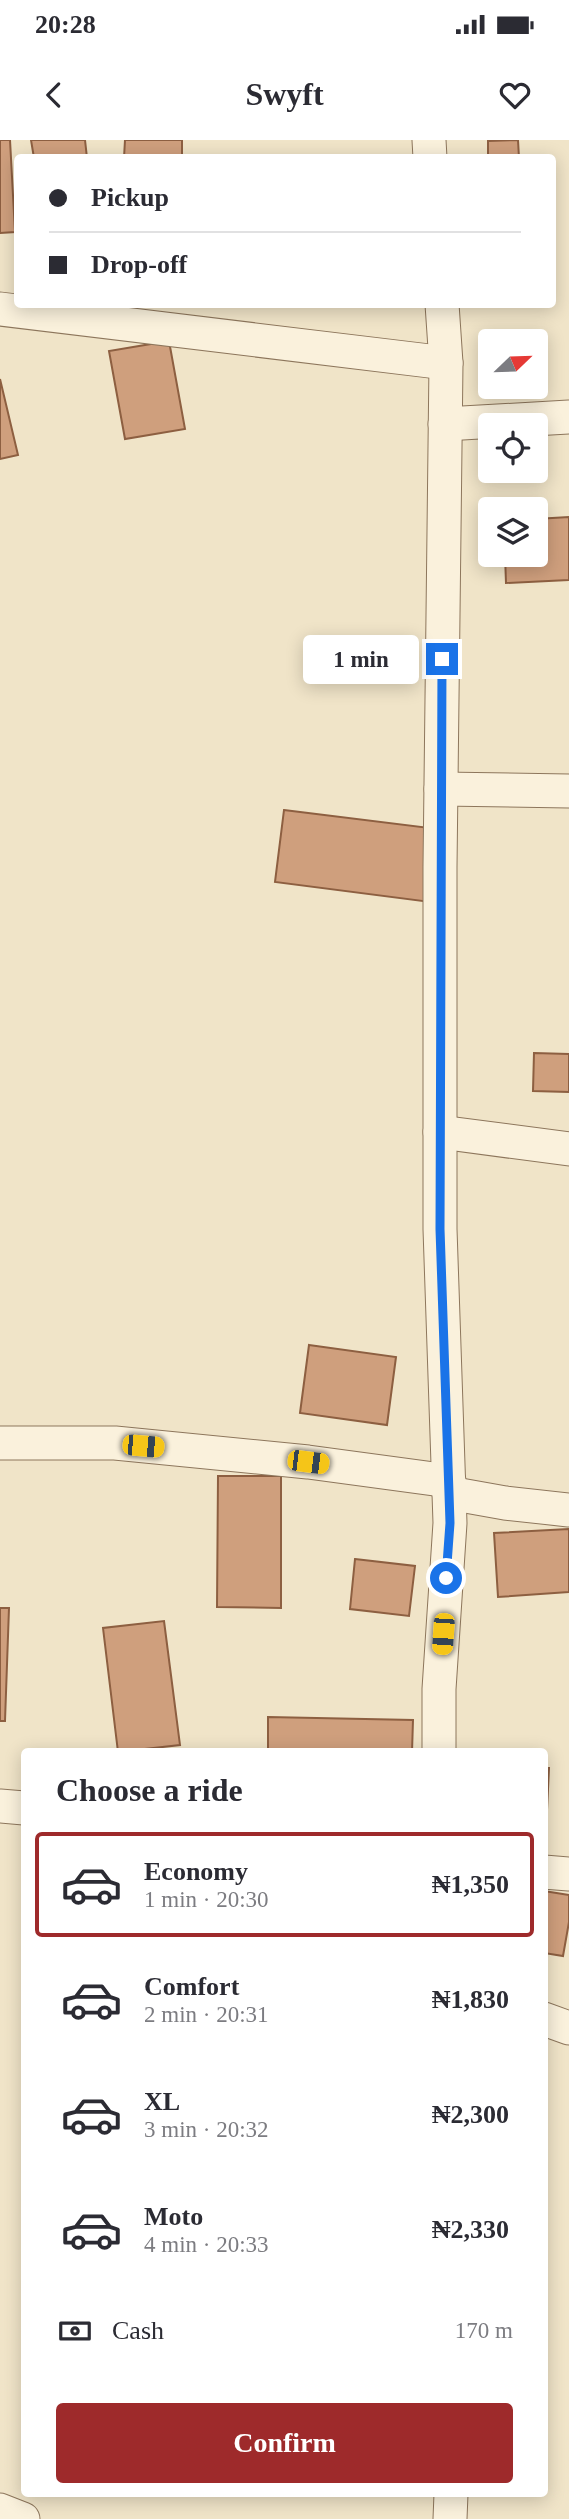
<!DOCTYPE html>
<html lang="en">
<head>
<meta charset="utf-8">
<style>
	body { margin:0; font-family:Georgia,serif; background:#f7f7f7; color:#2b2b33; height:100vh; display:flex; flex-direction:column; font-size:26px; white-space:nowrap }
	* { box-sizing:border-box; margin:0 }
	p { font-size:23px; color:#7c7c81 }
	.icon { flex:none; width:38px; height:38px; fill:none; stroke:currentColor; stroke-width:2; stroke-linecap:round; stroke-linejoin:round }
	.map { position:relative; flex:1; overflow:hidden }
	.panel { position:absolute; left:21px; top:1608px; width:527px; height:749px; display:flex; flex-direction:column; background:#fff; border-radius:7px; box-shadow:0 4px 18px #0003 }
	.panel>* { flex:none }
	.banner { position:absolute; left:14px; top:14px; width:542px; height:154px; border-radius:7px; box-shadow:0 4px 18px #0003; display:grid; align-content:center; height:154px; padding:0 35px; background:#fff }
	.needle { width:46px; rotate:67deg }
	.buttons { position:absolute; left:478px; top:189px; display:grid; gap:14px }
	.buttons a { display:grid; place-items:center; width:70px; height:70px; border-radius:7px; background:#fff; box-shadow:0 4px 18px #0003; font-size:35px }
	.end { position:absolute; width:32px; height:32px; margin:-16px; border:9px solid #1a73e8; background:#fff; box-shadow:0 0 0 4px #fff }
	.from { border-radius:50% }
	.bubble { position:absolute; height:49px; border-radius:7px; background:#fff; box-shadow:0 4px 18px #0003; font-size:23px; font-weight:700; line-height:49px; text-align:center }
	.car { position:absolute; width:21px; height:42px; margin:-21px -10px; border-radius:9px; box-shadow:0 0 5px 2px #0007; background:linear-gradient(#f5c518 24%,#345 0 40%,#f5c518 0 76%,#345 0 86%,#f5c518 0) }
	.banner b { display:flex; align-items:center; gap:24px; height:66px; font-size:26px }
	.banner b+b { border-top:2px solid #e1e1e2 }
	.banner i { width:18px; height:18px; background:#2b2b33 }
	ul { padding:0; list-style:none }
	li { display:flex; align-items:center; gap:21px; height:105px; margin:0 14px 10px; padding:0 21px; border:4px solid transparent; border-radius:7px }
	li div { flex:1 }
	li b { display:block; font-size:26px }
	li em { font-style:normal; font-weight:700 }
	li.current { border-color:#9e2a2b }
	li>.icon { width:63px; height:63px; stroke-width:1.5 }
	h2 { padding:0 35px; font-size:32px; line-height:84px }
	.pay { display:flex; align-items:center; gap:18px; height:77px; padding:0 35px; font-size:26px }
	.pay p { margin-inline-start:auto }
	.button { display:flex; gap:14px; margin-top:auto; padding:14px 35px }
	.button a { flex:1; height:80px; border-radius:7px; background:#9e2a2b; color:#fff; font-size:28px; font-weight:700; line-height:80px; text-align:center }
	.status { display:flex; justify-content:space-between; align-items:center; height:49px; padding:0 35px; background:#fff; direction:ltr }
	.status svg { height:19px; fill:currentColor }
	header { display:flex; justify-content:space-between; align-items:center; height:91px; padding:0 35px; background:#fff; font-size:32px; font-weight:700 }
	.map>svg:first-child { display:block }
	.building { fill:#cf9f7d; stroke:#8d5f41; stroke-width:2 }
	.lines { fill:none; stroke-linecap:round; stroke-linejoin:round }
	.street-casing { stroke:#8d765c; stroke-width:35 }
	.street { stroke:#faf1dc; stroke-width:33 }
	.route { stroke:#1a73e8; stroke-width:9 }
</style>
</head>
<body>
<div class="status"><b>20:28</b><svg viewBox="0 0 49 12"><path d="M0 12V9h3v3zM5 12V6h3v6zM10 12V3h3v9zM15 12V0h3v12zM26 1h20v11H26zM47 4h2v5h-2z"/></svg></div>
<header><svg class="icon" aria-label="back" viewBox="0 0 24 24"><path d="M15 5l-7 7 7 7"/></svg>Swyft<svg class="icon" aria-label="heart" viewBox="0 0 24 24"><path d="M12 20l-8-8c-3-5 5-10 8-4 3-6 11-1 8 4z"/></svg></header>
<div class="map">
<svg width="569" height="2379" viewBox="0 0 569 2379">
	<rect width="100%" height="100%" fill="#f0e4c8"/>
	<g class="building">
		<path d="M0,0H10L15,92L0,93Z"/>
		<path d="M31,0H85L87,18H34Z"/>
		<path d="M125,0H182V18H124Z"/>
		<path d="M518,0L519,18H488V1Z"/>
		<path d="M169,201L185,289L125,299L109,211Z"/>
		<path d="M0,239L18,315L0,319Z"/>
		<path d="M569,377V440L506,443L505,415H536V379Z"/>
		<path d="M284,670L438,689L430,762L275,742Z"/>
		<path d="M534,913L569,914V952L533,951Z"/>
		<path d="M309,1205L396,1217L387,1285L300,1273Z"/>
		<path d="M218,1336H281V1468L217,1467Z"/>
		<path d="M569,1389V1452L498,1457L494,1393Z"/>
		<path d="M355,1419L415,1426L409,1476L350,1469Z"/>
		<path d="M0,1468H9L5,1581H0Z"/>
		<path d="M164,1481L180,1605L118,1612L103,1488Z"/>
		<path d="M268,1577L413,1580L412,1612H268Z"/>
		<path d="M544,1628H549L547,1670H544Z"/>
		<path d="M544,1751L569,1755V1782L563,1816L544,1813Z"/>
	</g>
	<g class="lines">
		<g class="street-casing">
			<g id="street">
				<path d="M429,0L430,18"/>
				<path d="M0,169L446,223"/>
				<path d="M445,284L569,277"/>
				<path d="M441,649L569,651"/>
				<path d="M440,992L569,1009"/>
				<path d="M0,1303H115L308,1322L449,1341"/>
				<path d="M449,1353L505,1363L569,1370"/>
				<path d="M439,1612V1549L450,1383L440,1089V727L446,223L442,164"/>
				<path d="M0,1666L24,1668"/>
				<path d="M544,1732L569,1734"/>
				<path d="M544,1879L569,1888"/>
				<path d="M0,2370L23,2379"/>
				<path d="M450,2379L451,2354"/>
			</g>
		</g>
		<use href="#street" class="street"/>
	</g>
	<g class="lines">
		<path class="route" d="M442,519L440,1089L450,1383L446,1438"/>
	</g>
</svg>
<div class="buttons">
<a><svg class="needle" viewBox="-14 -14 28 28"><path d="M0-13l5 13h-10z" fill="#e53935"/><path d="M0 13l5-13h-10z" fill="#7c7c81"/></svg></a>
<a><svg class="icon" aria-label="locate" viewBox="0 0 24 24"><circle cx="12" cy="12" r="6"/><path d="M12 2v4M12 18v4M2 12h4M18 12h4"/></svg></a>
<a><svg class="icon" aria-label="layers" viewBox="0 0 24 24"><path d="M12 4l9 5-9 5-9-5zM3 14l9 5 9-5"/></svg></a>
</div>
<i class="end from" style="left:446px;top:1438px"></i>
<i class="end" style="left:442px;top:519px"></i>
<div class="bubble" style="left:303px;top:495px;width:116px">1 min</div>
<i class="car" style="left:143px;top:1306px;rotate:95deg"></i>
<i class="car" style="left:308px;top:1322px;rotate:97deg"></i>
<i class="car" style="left:443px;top:1494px;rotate:184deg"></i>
<div class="banner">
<b><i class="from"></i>Pickup</b>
<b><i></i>Drop-off</b>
</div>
<section class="panel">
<h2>Choose a ride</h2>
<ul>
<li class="current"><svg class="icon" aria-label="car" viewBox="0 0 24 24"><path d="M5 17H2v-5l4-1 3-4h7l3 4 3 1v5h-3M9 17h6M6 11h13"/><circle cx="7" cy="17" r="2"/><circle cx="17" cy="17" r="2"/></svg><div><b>Economy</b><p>1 min · 20:30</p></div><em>₦1,350</em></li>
<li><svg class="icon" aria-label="car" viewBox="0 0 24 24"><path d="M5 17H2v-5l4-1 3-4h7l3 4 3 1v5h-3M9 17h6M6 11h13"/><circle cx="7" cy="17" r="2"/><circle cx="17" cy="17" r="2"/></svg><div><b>Comfort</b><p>2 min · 20:31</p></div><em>₦1,830</em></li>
<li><svg class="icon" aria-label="car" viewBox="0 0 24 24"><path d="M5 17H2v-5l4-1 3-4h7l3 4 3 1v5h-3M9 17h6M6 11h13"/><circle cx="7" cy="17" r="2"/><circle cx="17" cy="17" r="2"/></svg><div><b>XL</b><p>3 min · 20:32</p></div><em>₦2,300</em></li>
<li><svg class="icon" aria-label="car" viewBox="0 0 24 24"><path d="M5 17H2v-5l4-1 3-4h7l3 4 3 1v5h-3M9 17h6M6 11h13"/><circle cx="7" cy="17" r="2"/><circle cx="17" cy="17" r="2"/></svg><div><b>Moto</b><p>4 min · 20:33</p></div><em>₦2,330</em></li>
</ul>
<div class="pay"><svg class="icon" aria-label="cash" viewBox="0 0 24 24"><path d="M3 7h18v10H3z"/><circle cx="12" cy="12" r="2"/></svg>Cash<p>170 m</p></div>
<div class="button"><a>Confirm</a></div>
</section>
</div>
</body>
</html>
